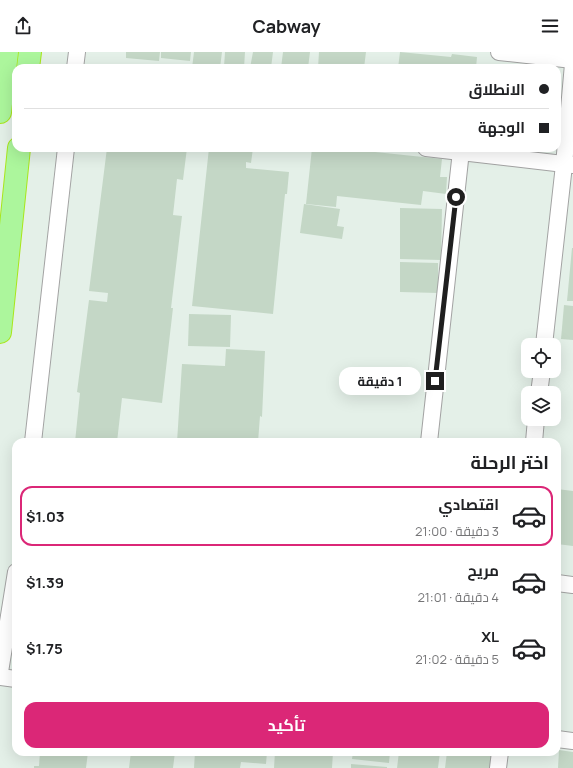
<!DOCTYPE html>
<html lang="ar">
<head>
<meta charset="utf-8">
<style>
	body { margin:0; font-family:Manrope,Cairo,sans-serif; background:#f2f2f2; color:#202124; direction:rtl; height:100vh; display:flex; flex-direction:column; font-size:15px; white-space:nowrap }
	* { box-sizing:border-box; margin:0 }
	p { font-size:13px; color:#757577 }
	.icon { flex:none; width:22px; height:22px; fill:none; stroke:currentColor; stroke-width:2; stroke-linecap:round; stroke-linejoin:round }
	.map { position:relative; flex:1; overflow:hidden; direction:ltr }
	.sheet { position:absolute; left:12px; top:386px; width:549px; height:318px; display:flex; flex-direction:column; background:#fff; border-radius:12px; box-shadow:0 4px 16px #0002; direction:rtl }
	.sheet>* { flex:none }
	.top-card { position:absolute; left:12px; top:12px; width:549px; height:88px; border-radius:12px; box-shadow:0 4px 16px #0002; direction:rtl; display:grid; align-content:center; height:88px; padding:0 12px; background:#fff }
	.buttons { position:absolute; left:521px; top:286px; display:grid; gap:8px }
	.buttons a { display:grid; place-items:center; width:40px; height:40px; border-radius:8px; background:#fff; box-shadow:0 4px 16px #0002; font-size:20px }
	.end { position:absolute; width:18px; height:18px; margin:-9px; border:5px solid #1f1f1f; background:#fff; box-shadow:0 0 0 2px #fff }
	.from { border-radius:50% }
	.bubble { position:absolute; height:28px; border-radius:12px; background:#fff; box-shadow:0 4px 16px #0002; font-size:13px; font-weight:700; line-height:28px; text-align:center; direction:rtl }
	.top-card b { display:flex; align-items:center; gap:14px; height:38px; font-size:15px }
	.top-card b+b { border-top:1px solid #e0e0e0 }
	.top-card i { width:10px; height:10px; background:#202124 }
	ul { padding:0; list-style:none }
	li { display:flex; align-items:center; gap:12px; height:60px; margin:0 8px 6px; padding:0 4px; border:2px solid transparent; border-radius:12px }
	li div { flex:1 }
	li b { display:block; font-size:15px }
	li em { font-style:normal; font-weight:700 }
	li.active { border-color:#db2777 }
	li>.icon { width:36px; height:36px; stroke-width:1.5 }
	h2 { padding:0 12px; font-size:18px; line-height:48px }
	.cta { display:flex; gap:8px; margin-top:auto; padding:8px 12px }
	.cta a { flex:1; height:46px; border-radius:12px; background:#db2777; color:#fff; font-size:16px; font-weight:700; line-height:46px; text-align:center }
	header { display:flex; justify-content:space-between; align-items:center; height:52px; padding:0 12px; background:#fff; font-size:18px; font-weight:700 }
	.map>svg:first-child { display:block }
	.building { fill:#c4d7c6 }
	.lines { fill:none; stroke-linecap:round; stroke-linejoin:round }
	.minor-casing { stroke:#a3a3a3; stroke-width:18 }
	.trunk-casing { stroke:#a8e61a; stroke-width:24 }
	.minor { stroke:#fff; stroke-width:16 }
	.trunk { stroke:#acf69c; stroke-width:22 }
	.route { stroke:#1f1f1f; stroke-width:5 }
</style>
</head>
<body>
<header><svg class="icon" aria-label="menu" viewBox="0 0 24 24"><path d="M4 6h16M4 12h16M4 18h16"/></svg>Cabway<svg class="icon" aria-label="share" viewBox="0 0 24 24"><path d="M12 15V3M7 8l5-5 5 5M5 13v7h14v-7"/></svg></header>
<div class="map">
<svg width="573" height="716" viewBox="0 0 573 716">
	<rect width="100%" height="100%" fill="#e4f0e8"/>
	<g class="building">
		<path d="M126,0H160L159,9L126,6Z"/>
		<path d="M161,0H191L190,9L161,6Z"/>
		<path d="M194,0H222L220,16H192Z"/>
		<path d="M225,0H245L244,16L224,15Z"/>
		<path d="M253,0H273L271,16H250Z"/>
		<path d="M283,0H310L308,16H281Z"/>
		<path d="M319,0H366L364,16H318Z"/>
		<path d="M400,0L451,5L452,2L477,5L476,16H398Z"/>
		<path d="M107,96H187L183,128L177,127L173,163L182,164L171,256H173L162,351L122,346L117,390H75L80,341L77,340L89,248L107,250L108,241L89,239Z"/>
		<path d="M209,96H253L251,111L246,110V116L289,120L287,142H285L273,262L192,254Z"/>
		<path d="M312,96H337L442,107L440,125H447L446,142L423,139L421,153L337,144L336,155L306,152Z"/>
		<path d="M304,152L340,157L337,174L344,175L342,187L300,181Z"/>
		<path d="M400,156L442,157L441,208L400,207Z"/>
		<path d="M572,196H573V249H567Z"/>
		<path d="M400,210L438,211V241L400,240Z"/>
		<path d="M564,253L573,254V288L561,287Z"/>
		<path d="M189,262L231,263L230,295L188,294Z"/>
		<path d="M226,297L265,299L262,365L260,364L258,390H177L182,312L225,314Z"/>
		<path d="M557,437L573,439V494L557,492Z"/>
		<path d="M559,698L573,700V716H558Z"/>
		<path d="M40,700H88L86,716H34V714H39Z"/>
		<path d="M131,700H175L173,716H129Z"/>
		<path d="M195,700H267L266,712L241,710L240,716H194Z"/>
		<path d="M275,700H333L332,716H274Z"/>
		<path d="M353,700H390L389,711L352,707Z"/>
		<path d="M399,700H440L438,716H397Z"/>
		<path d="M447,700H493L492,716H445Z"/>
		<path d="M351,712L387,715V716H351Z"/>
	</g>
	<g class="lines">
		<g class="minor-casing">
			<g id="minor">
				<path d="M499,0L573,8"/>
				<path d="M75,16L77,0"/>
				<path d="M426,96L573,113"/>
				<path d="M544,293L564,113L573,12"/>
				<path d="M539,341L542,319"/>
				<path d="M33,390L66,96"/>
				<path d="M429,390L461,99"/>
				<path d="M534,390L536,367"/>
				<path d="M557,531L573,533"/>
				<path d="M0,620L16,520"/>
				<path d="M0,625L16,627"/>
				<path d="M557,687L573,689"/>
				<path d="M498,716L500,700"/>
			</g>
		</g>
		<g class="trunk-casing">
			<g id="trunk">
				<path d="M28,16L30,0"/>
				<path d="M0,60L7,0"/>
				<path d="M0,280L19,96"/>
			</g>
		</g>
		<use href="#minor" class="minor"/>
		<use href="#trunk" class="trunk"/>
	</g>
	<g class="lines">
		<path class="route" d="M435,329L456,145"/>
	</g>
</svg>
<div class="buttons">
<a><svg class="icon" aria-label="locate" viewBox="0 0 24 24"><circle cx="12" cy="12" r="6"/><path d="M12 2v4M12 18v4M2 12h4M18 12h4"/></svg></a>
<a><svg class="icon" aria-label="layers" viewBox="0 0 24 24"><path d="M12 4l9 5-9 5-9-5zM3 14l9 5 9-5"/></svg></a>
</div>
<i class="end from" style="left:456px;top:145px"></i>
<i class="end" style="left:435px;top:329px"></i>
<div class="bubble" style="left:339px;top:315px;width:82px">1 دقيقة</div>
<div class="top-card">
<b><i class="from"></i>الانطلاق</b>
<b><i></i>الوجهة</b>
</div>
<section class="sheet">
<h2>اختر الرحلة</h2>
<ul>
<li class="active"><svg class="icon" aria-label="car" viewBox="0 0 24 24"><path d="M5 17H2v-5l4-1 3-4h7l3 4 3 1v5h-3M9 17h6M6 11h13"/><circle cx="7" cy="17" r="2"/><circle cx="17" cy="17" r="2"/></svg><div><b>اقتصادي</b><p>3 دقيقة · 21:00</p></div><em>$1.03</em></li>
<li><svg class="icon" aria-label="car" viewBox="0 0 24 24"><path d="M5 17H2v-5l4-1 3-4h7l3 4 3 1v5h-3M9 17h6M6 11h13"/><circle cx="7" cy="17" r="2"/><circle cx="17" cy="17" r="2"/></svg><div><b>مريح</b><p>4 دقيقة · 21:01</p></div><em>$1.39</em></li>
<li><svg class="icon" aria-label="car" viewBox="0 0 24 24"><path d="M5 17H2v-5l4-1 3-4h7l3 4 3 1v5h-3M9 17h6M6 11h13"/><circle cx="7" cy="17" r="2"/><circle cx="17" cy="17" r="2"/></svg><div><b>XL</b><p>5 دقيقة · 21:02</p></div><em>$1.75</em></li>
</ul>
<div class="cta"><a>تأكيد</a></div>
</section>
</div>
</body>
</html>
